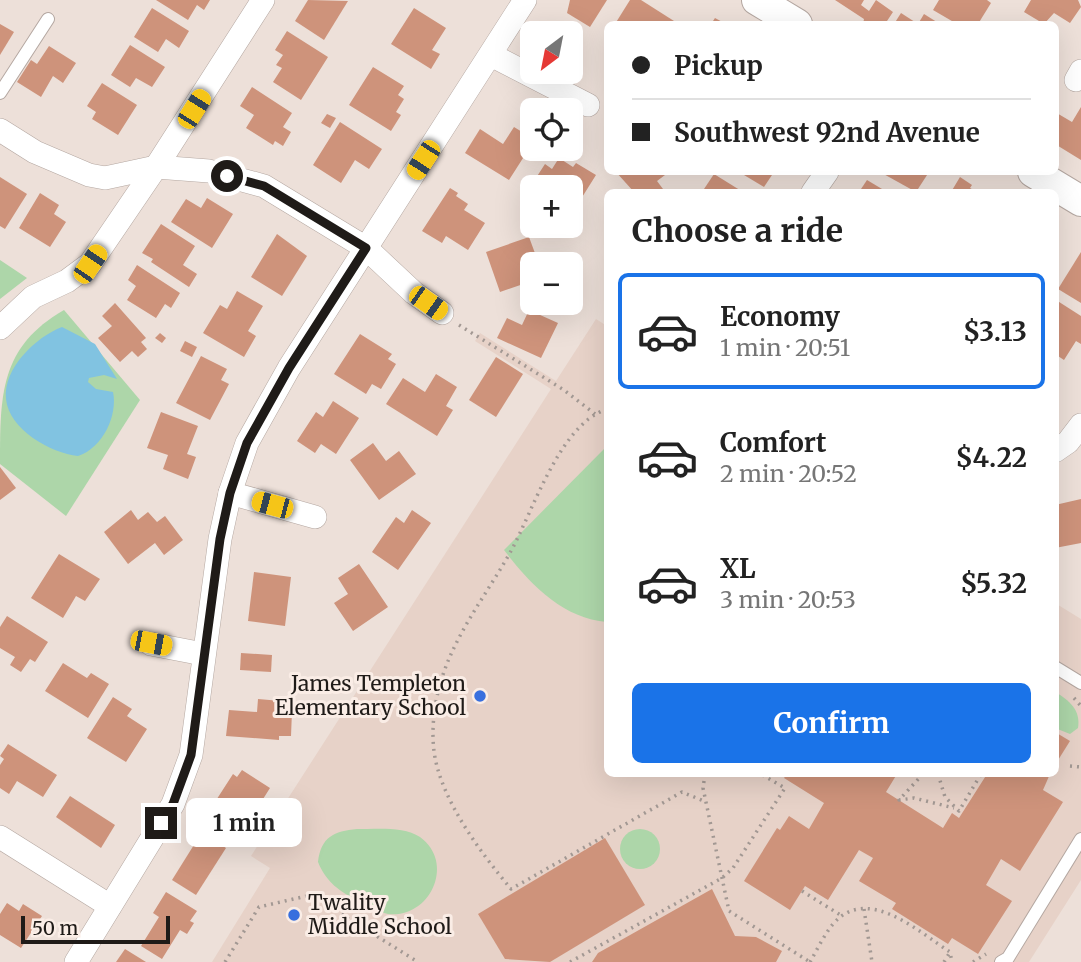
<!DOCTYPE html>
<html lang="en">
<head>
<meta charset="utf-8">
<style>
	body { margin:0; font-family:Merriweather,serif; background:#f2f2f2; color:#222; height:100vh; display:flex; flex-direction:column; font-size:26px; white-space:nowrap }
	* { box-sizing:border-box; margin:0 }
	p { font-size:23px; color:#767676 }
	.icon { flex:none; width:38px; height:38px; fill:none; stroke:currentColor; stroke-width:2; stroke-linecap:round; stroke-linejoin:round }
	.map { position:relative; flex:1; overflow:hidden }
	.panel { position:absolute; left:604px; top:189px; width:455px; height:588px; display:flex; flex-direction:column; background:#fff; border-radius:10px; box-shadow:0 7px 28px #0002 }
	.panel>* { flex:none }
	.top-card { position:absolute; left:604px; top:21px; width:455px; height:154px; border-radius:10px; box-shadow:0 7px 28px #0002; display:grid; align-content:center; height:154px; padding:0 28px; background:#fff }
	.needle { width:46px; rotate:212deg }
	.tools { position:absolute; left:520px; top:21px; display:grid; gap:14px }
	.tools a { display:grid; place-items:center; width:63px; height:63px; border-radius:10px; background:#fff; box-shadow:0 7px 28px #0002; font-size:35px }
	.scale { position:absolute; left:21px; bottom:18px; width:149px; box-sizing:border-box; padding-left:7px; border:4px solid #1f1b18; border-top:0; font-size:19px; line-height:24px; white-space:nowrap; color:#1f1b18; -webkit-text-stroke:5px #faede6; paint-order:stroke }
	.end { position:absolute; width:32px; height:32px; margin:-16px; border:9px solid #1f1b18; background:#fff; box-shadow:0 0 0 4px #fff }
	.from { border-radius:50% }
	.bubble { position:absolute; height:49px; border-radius:10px; background:#fff; box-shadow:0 7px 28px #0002; font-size:23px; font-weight:700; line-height:49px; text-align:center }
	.car { position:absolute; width:21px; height:42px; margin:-21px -10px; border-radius:9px; box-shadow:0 0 5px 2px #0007; background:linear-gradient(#f5c518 24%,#345 0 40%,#f5c518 0 76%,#345 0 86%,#f5c518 0) }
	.top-card b { display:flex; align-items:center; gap:24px; height:66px; font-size:26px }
	.top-card b+b { border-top:2px solid #e0e0e0 }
	.top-card i { width:18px; height:18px; background:#222 }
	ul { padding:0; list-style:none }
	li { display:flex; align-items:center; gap:21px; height:116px; margin:0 14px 10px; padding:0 14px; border:4px solid transparent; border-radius:10px }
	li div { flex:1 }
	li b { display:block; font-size:26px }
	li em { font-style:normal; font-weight:700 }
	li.on { border-color:#1a73e8 }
	li>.icon { width:63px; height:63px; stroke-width:1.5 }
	h2 { padding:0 28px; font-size:32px; line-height:84px }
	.primary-button { display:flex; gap:14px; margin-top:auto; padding:14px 28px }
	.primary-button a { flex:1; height:80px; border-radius:10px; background:#1a73e8; color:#fff; font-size:28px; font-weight:700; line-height:80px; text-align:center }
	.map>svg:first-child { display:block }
	.built { fill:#e7d2c8 }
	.green { fill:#add6a9 }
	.water { fill:#81c3e1 }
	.building { fill:#ce937b }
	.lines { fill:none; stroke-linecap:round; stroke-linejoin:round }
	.service-casing { stroke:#b4a7a1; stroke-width:14 }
	.minor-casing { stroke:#b4a7a1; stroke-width:24 }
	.tertiary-casing { stroke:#b4a7a1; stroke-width:32 }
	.path { stroke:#a29893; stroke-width:3.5; stroke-dasharray:2 5; stroke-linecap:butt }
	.service { stroke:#fff; stroke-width:12 }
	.minor { stroke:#fff; stroke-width:23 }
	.tertiary { stroke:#fff; stroke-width:30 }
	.route { stroke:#1f1b18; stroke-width:9 }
	.poi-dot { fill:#386fde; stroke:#faede6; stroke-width:2.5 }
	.labels { text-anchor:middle; stroke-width:6; stroke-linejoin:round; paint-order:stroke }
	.poi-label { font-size:21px; fill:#1f1b18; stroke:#faede6; text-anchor:end }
</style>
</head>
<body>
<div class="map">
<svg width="1081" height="962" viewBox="0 0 1081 962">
	<rect width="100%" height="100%" fill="#ede0d9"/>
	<path class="built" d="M596,319L607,326V774H1055V603L1081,619V880L1029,962H212L270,868L251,856L551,389L475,341L480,333L556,381Z"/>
	<g class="green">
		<path d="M0,260L27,278L0,299Z"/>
		<path d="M64,310L140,400L66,516L0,464C0,394 0,347 64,310Z"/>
		<path d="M607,446V622C562,618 530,584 504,550Z"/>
		<path d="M1055,692C1069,700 1081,710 1078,728L1070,734L1055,728Z"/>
		<path d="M357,829C376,829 404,826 420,837C456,863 430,919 388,914C378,912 368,906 359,901C340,892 326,882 318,862C321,837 334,831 357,829Z"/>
		<circle cx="640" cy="849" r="20"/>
	</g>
	<path class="water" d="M62,327L95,344L117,379L104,375L89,378L88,382L96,389L113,392C118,415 103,448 78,456C51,453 9,430 6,399C3,368 36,337 62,327Z"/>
	<g class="building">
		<path d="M156,0H210L204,10L197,5L188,20Z"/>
		<path d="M308,0L348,1L324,40L295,21Z"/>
		<path d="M570,0H607L590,27L567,13Z"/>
		<path d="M630,0H641L674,21L671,24H615Z"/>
		<path d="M835,0H864L861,5L869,11L876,0L893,12L885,24H863L864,19Z"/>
		<path d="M939,0H987L991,3L978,24H957L933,10Z"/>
		<path d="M1031,0H1078L1081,7L1070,23L1054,13L1044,24L1024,12Z"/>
		<path d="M152,8L189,31L179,48L166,39L158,52L134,37Z"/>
		<path d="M414,8L446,28L432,50L440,54L431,69L391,44Z"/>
		<path d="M901,13L918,24H894Z"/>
		<path d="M924,14L940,24H918Z"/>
		<path d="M715,18L726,24H711Z"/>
		<path d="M0,24L14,32L0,55Z"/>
		<path d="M287,31L328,57L301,100L273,82L282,68L276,65L283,55L275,50Z"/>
		<path d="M130,45L165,67L152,87L136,78L130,87L111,75Z"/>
		<path d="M49,46L76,63L63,83L53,76L41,97L17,82L31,60L37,64Z"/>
		<path d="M373,67L404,86L398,95L404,99L396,112L401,115L391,131L349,105Z"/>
		<path d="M102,83L137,105L118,135L92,119L96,112L87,106Z"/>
		<path d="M252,87L292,113L283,127L291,132L283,146L275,141L273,145L246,128L254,115L240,106Z"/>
		<path d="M1081,107V160L1055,144V112L1072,122Z"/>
		<path d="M327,114L336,118L330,128L321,123Z"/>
		<path d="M340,122L382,149L369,169L355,160L341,183L313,165Z"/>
		<path d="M514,127L532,138V144L509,180L465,153L480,129L503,144Z"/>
		<path d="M559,158L573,167L576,163L596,175L574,210L570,208V187H538L532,184L545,164L552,169Z"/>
		<path d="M616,172H669L657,181L663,189L660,192H634Z"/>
		<path d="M739,172H774L764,187Z"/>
		<path d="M880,172H929L916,192Z"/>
		<path d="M714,174L743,192H702Z"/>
		<path d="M0,177L27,194L5,229L0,226Z"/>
		<path d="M960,177L972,185L970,188L977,192H951Z"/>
		<path d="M867,180L887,192H859Z"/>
		<path d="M450,188L458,193L456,196L468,204L464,210L485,223L468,250L446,236L442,243L422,231Z"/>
		<path d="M40,193L59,205L54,214L66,222L50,247L19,228Z"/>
		<path d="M207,198L233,214L212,248L171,222L186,199L201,208Z"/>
		<path d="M161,224L195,246L183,265L197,274L189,287L151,262L153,259L142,253Z"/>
		<path d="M277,234L307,256L282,296L251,277Z"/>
		<path d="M529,237L539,264H532V281L500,292L486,252Z"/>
		<path d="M1081,252V303L1058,289Z"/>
		<path d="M137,265L180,293L171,308L165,304L156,318L127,300L136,286L128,280Z"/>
		<path d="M237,291L263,306L248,331L256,336L244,357L203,333L220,305L227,309Z"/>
		<path d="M1056,300L1081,316V344L1076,341L1064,360L1055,354Z"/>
		<path d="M115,303L146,338L141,342L147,349L138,357L132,351L120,362L98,338L112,326L102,316Z"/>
		<path d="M529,310L558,323L541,358L497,338L507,318L522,325Z"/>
		<path d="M160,333L166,338L162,343L155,338Z"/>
		<path d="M360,334L392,354L388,359L396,364L381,389L372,384L366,394L334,374Z"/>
		<path d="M185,341L197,347L192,357L180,351Z"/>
		<path d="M201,356L227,369L221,380L229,384L210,420L176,403Z"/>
		<path d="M496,357L523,374L496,417L469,400Z"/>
		<path d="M436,374L457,387L446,406L453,410L437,436L386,404L403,378L425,392Z"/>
		<path d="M333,401L359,418L336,454L321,444L315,453L297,441L316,412L323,417Z"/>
		<path d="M161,412L198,426L187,454L196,457L188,479L163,469L168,455L147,448Z"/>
		<path d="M373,443L386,461L399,451L416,474L379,500L350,460Z"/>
		<path d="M0,467L16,488L0,500Z"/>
		<path d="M1081,499V543L1055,548V505Z"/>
		<path d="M131,510L138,520L148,512L157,522L165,516L183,540L164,555L155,543L128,564L104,532Z"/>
		<path d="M412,510L431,523L398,570L372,552L396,517L404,523Z"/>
		<path d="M59,554L100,579L85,601L76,596L63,618L31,598Z"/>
		<path d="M359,564L388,607L353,631L334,603L348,594L338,578Z"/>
		<path d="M254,572L291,577L285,626L248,621Z"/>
		<path d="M7,616L48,642L35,662L30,659L21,672L10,665L15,657L0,648V627Z"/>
		<path d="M241,653L272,655L271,672L240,670Z"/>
		<path d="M63,663L87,678L91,673L109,684L88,718L45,691Z"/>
		<path d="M113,697L132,709L127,716L147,729L126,762L87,738Z"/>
		<path d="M258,699L281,701V710L292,711L291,736H279V740L226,736L229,710L257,712Z"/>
		<path d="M1055,732L1070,741L1055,765Z"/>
		<path d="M8,744L57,775L43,797L17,781L9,794L0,788V765L4,759L0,756Z"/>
		<path d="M242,770L270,788L246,826L213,805L233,774L237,777Z"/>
		<path d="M787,774H897L886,792L943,828L952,813L959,818L987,774H1050L1043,790L1063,802L1020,871L1001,859L986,885L1012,901L978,954L952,938L948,944L892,909L896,903L859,881L873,858L859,850L828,900L805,886L790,910L744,881L777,828L780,830L789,816L809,829L824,803L784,778Z"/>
		<path d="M70,796L115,825L101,848L56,817Z"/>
		<path d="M202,832L226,848L196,895L172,880Z"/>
		<path d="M605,838L645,905L550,962L505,959L478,914Z"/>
		<path d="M712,889L735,936L756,937L782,951L776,962H592L598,953Z"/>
		<path d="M166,892L197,911L190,921L194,923L187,934L180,930L162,959L141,946L159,917L153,913Z"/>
		<path d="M7,903L19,911L23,904L42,916L21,948L0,935V914Z"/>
		<path d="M125,949L146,962H116Z"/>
	</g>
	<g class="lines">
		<g class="service-casing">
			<g id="service">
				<path d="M0,93L48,19"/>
				<path d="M1055,667L1081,683"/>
				<path d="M1001,962L1008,958L1081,839"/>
			</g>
		</g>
		<g class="minor-casing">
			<g id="minor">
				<path d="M491,55L588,105"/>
				<path d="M1076,80L1081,71"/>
				<path d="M0,130L35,152L89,175L105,178L156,167L209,171L264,186L366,248L414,293L442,313"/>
				<path d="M813,192L827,172"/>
				<path d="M0,328L33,297L67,281L90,264L156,167L263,0"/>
				<path d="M1055,451L1068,442L1081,425"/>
				<path d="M230,493L315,517"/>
				<path d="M151,644L203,654"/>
				<path d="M0,837L110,906"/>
				<path d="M76,962L173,804L191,755L220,539L230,493L247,443L289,368L525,0"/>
			</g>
		</g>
		<g class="tertiary-casing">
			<g id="tertiary">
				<path d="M757,0L797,24"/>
				<path d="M1033,172L1081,201"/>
			</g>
		</g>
		<g class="path">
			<path d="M459,325L564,390L595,414"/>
			<path d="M607,409C560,424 533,511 511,551C492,585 468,617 452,652C438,682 430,718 434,751C440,799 481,853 511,889L682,792L706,802"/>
			<path d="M1074,698L1081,706"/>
			<path d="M1070,766L1081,767"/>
			<path d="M705,774L703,788L729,911L810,962"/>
			<path d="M923,774L899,800L914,798L954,808"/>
			<path d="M938,774L945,797L959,811L981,774"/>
			<path d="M802,891L842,916"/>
			<path d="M864,909L872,962"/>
			<path d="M225,962L259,907L311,895L418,962"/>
			<path d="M570,962L722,878L733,868L785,788L761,774"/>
			<path d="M810,962C817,950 824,935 833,924C867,884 919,932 950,952L952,962"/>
			<path d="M944,962L950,952"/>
			<path d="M973,962L986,954"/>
		</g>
		<use href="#service" class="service"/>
		<use href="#minor" class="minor"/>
		<use href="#tertiary" class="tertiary"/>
	</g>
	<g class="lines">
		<path class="route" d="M161,823L173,804L191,755L220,539L230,493L247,443L289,368L366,248L264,186L227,176"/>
	</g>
	<g class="poi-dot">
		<circle cx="480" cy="696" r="7"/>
		<circle cx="294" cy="915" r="7"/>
	</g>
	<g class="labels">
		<g class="poi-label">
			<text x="466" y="691">James Templeton<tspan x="466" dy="24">Elementary School</tspan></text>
			<text x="308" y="910" text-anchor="start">Twality<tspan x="308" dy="24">Middle School</tspan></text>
		</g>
	</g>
</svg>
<div class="tools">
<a><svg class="needle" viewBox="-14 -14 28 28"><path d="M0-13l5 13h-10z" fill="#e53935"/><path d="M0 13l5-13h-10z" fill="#767676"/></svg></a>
<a><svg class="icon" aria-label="locate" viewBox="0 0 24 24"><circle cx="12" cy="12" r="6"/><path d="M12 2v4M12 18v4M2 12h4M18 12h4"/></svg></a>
<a>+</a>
<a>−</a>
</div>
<div class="scale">50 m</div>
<i class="end from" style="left:227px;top:176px"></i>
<i class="end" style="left:161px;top:823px"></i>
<div class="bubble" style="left:186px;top:798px;width:116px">1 min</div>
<i class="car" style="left:194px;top:109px;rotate:32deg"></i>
<i class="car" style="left:423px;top:160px;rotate:213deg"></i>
<i class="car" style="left:90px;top:264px;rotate:34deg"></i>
<i class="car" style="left:428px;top:303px;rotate:125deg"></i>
<i class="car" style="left:272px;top:505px;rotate:285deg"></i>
<i class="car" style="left:151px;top:643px;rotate:101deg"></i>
<div class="top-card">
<b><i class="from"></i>Pickup</b>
<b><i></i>Southwest 92nd Avenue</b>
</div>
<section class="panel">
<h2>Choose a ride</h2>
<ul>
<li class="on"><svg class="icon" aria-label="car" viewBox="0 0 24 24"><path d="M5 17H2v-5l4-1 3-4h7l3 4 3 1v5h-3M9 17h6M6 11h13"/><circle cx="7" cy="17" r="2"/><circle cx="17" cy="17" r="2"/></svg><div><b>Economy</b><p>1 min · 20:51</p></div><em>$3.13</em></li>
<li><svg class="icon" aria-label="car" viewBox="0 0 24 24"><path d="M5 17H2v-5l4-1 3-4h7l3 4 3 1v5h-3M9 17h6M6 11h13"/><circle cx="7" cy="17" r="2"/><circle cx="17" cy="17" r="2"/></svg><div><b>Comfort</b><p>2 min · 20:52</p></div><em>$4.22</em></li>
<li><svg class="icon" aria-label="car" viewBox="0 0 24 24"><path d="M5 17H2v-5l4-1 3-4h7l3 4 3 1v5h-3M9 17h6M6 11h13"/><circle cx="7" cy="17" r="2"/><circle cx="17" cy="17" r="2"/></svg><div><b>XL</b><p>3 min · 20:53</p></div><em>$5.32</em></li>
</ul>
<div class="primary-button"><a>Confirm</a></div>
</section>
</div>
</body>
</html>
